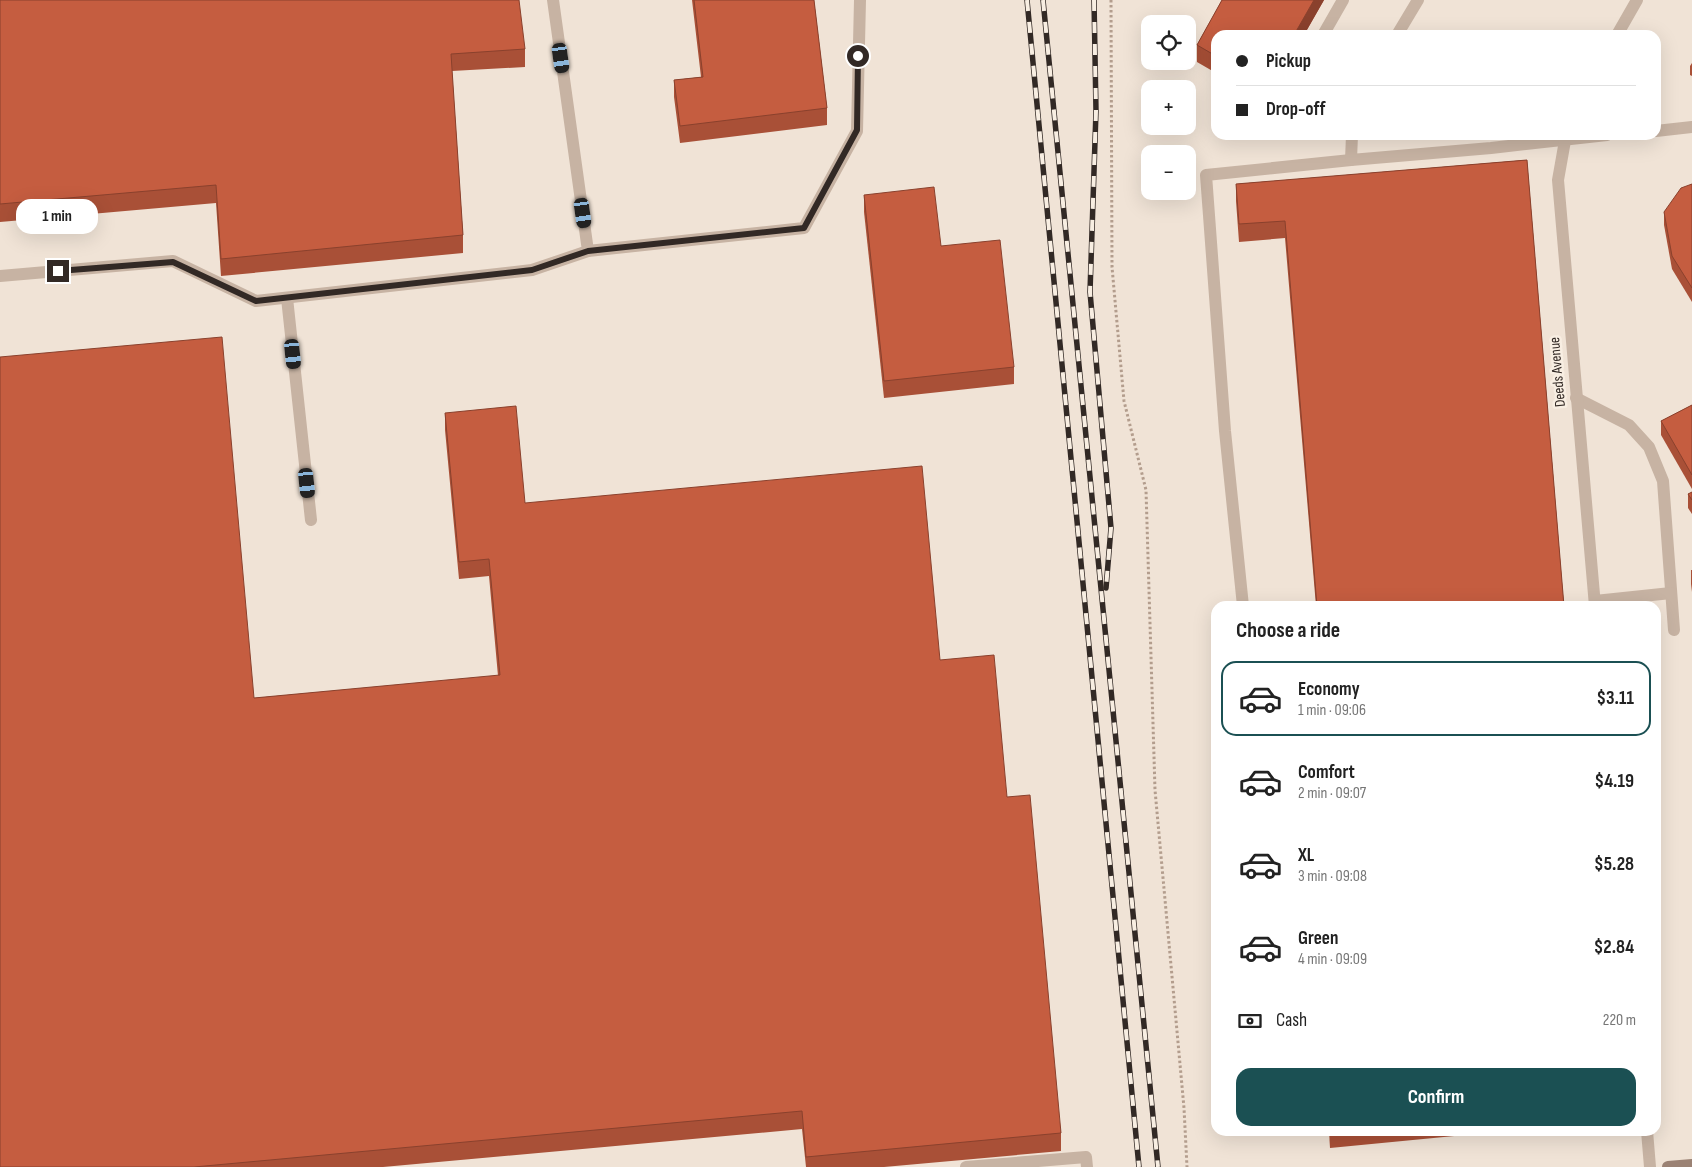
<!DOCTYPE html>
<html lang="en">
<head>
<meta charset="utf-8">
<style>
	body { margin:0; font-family:"Sofia Sans Condensed",sans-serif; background:#f2f2f2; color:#222; height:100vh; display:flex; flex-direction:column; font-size:19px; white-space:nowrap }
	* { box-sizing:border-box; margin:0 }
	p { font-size:16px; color:#767676 }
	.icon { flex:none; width:28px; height:28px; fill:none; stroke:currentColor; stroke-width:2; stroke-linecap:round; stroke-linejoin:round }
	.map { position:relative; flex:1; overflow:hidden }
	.side { position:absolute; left:1211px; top:601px; width:450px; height:535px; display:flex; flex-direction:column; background:#fff; border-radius:15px; box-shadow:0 5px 20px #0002 }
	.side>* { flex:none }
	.hud { position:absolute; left:1211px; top:30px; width:450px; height:110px; border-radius:15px; box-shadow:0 5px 20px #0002; display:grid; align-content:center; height:110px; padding:0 25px; background:#fff }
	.buttons { position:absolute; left:1141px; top:15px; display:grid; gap:10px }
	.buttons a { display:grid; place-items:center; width:55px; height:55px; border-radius:10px; background:#fff; box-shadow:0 5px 20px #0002; font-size:25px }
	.end { position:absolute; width:22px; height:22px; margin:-11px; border:6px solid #322925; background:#fff; box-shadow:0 0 0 2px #fff }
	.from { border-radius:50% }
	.bubble { position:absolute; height:35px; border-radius:15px; background:#fff; box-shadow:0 5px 20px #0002; font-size:16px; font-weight:700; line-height:35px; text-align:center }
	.car { position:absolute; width:15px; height:30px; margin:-15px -8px; border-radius:6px; box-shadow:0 0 4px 1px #0007; background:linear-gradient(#222 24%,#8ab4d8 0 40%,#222 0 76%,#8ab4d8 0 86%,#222 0) }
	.hud b { display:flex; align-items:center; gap:18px; height:48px; font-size:19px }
	.hud b+b { border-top:1px solid #e0e0e0 }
	.hud i { width:12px; height:12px; background:#222 }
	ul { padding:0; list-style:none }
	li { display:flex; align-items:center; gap:15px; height:75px; margin:0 10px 8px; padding:0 15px; border:2px solid transparent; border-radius:15px }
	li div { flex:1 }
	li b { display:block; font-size:19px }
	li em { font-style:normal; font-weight:700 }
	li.active { border-color:#1b5053 }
	li>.icon { width:45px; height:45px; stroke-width:1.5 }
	h2 { padding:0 25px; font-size:22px; line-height:60px }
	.pay { display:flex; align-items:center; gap:12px; height:55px; padding:0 25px; font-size:19px }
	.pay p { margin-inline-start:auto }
	.action { display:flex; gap:10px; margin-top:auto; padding:10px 25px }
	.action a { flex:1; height:58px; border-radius:15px; background:#1b5053; color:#fff; font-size:20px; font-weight:700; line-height:58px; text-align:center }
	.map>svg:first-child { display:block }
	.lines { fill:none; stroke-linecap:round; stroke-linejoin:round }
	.path { stroke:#b39d8d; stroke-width:3; stroke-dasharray:2.5 2.5; stroke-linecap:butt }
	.lane { stroke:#c7b3a3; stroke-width:12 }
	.street { stroke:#c7b3a3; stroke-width:12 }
	.secondary { stroke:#9b8274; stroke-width:12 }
	.rail-casing { stroke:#322925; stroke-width:5.5 }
	.rail { stroke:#f8eee2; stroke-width:4; stroke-dasharray:11; stroke-linecap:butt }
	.wall { fill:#a95037 }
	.shaded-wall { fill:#8a412d }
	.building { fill:#c55d40; stroke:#8a412d }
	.route { stroke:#322925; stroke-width:6 }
	.labels { text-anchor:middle; stroke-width:5; stroke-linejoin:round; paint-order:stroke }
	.street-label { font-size:15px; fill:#322925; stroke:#f8eee2 }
</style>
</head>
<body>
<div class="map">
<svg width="1692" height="1167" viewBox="0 0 1692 1167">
	<rect width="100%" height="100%" fill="#f0e3d6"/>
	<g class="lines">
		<path class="path" d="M1111,0L1112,267L1124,401L1146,490L1155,790L1184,1108L1187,1167"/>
		<g class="lane">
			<path d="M1323,35L1343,0"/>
			<path d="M588,251L804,228L857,131L860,0"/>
			<path d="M0,276L173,261L256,301L532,270L588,251L553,0"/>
			<path d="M287,298L311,520"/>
			<path d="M1576,398L1629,425L1649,447L1663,481L1674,630"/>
			<path d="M1595,601L1671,593"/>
			<path d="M1243,606L1225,431L1206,175L1351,160"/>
			<path d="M966,1167L1086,1157L1087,1167"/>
		</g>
		<g class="street">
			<path d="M1397,35L1418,0"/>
			<path d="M1617,35L1637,0"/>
			<path d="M1656,131L1692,127"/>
			<path d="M1352,135L1351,160L1491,148L1607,135"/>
			<path d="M1566,135L1558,180L1595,606"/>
			<path d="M1647,1131L1650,1167"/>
		</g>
		<path class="secondary" d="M1668,1167L1692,1165"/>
		<g class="rail-casing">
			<g id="rail">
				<path d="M1027,0L1139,1167"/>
				<path d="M1043,0L1158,1167"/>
				<path d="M1094,0L1096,111L1090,292L1111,528L1106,588"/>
			</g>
		</g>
		<use href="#rail" class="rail"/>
	</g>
	<g class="wall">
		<path d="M0,0L525,49V67L452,71L463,235V253L221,276L216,203L0,222Z"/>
		<path d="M692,0H814L827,108V125L680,143L674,97V80L701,77Z"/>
		<path d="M1222,0H1324L1304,35H1216V73L1197,62V45Z"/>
		<path d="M1692,63V76L1690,75V66Z"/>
		<path d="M1527,160L1564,606H1316L1285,238L1239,242L1236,201V184Z"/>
		<path d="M1692,184V302L1672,269L1664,225V212Z"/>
		<path d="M864,195L941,246L1014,367V384L884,398L864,212Z"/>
		<path d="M1692,405V489L1661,435V421Z"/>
		<path d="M445,413L525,503L940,660L1007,797L1061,1133V1151L884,1167H806L802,1129L383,1167H0L254,698L498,676L489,576L459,579L445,430Z"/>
		<path d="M1692,492V514L1688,508V494Z"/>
		<path d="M1691,570H1692V592L1691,584Z"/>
		<path d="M1329,1131H1506L1330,1148Z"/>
	</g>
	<path class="shaded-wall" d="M1314,0H1324L1304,35H1294Z"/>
	<g class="building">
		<path d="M0,0H519L525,49L451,54L463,235L221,259L216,185L0,204Z"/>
		<path d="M694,0H814L827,108L680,126L674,80L703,77Z"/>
		<path d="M1222,0H1314L1294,35H1216V56L1197,45Z"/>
		<path d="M1527,160L1564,606H1317L1285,221L1239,224L1236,184Z"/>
		<path d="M1692,184V288L1672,256L1664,212L1681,188Z"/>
		<path d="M934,187L941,246L1000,240L1014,367L884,381L864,195Z"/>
		<path d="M222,337L254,698L500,675L489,559L459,562L445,413L516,406L525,503L922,466L940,660L994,655L1007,797L1030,795L1061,1133L806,1157L802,1111L194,1167H0V357Z"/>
		<path d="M1692,405V475L1661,421Z"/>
		<path d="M1692,492V500L1688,494Z"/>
	</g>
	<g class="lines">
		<path class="route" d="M58,271L173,262L256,301L532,270L588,251L804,228L857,130L858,56"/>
	</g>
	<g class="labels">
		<g class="street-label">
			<text transform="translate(1557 372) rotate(-95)" y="5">Deeds Avenue</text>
		</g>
	</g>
</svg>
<div class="buttons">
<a><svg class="icon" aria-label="locate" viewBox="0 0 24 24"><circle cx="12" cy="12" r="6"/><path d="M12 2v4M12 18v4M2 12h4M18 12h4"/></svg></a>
<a>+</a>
<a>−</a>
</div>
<i class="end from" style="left:858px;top:56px"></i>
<i class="end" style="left:58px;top:271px"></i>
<div class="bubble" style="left:16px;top:199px;width:82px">1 min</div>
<i class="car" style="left:561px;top:58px;rotate:172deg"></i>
<i class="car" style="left:583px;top:213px;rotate:172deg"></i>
<i class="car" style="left:293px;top:354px;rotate:174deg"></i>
<i class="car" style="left:307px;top:483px;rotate:174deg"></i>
<div class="hud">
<b><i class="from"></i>Pickup</b>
<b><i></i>Drop-off</b>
</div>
<section class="side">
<h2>Choose a ride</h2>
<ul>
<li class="active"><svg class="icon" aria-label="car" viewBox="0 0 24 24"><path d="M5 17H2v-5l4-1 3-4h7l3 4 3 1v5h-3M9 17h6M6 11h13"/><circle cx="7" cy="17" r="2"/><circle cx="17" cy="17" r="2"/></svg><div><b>Economy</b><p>1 min · 09:06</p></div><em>$3.11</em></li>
<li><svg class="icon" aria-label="car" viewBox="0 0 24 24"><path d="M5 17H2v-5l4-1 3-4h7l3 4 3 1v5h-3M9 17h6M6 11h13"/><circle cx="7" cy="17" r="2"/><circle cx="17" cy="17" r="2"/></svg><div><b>Comfort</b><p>2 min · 09:07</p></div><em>$4.19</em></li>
<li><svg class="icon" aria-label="car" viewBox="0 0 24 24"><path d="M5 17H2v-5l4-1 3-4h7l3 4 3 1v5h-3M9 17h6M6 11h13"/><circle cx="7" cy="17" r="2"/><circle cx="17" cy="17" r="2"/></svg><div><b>XL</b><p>3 min · 09:08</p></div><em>$5.28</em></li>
<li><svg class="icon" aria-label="car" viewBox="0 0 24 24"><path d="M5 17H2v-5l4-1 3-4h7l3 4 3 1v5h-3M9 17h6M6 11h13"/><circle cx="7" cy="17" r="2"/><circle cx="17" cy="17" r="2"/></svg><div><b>Green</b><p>4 min · 09:09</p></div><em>$2.84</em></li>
</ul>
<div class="pay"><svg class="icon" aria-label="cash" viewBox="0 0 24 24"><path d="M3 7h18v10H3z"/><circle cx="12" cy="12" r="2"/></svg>Cash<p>220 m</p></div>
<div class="action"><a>Confirm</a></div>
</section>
</div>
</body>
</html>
